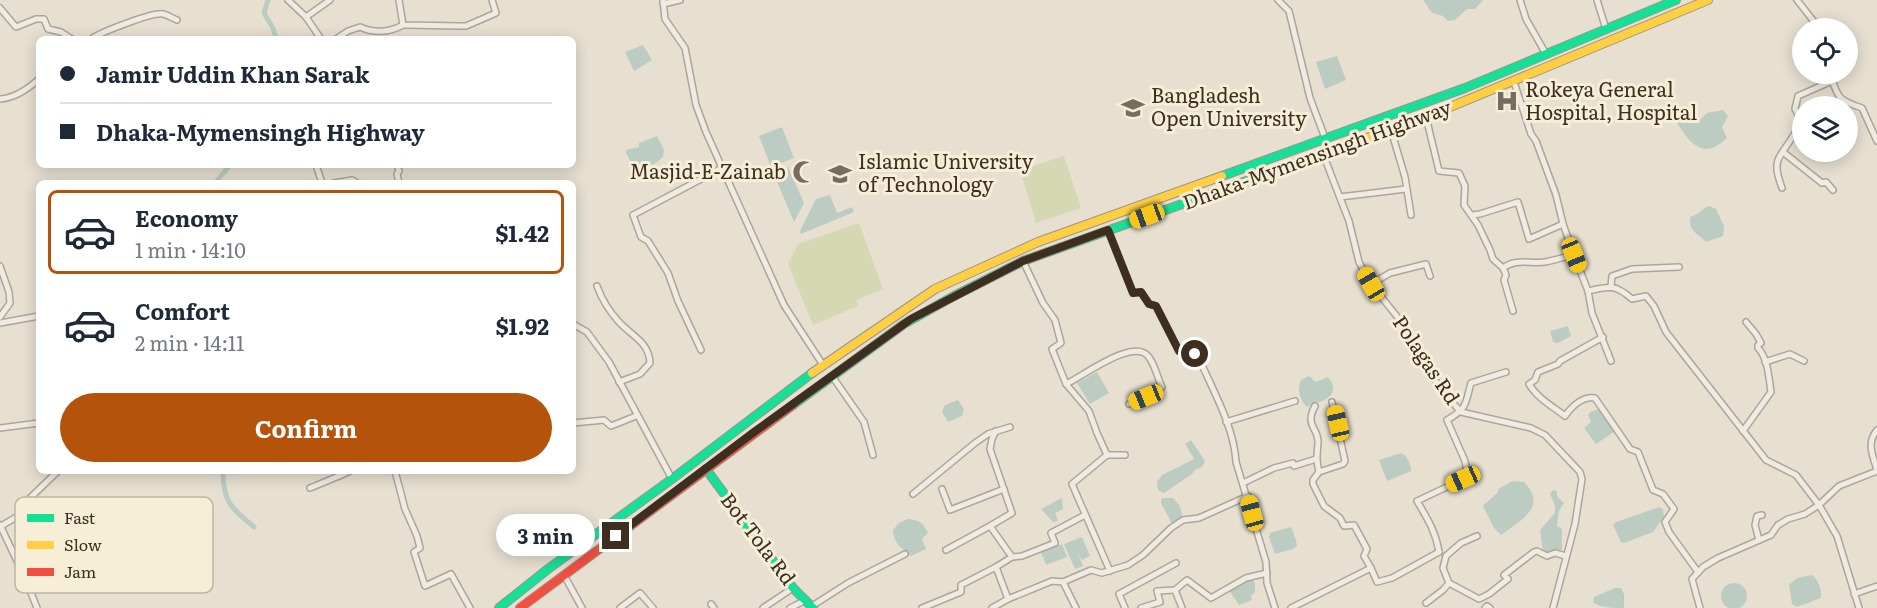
<!DOCTYPE html>
<html lang="en">
<head>
<meta charset="utf-8">
<style>
	body { margin:0; font-family:Literata,serif; background:#f2f2f3; color:#1f2937; height:100vh; display:flex; flex-direction:column; font-size:22px; white-space:nowrap }
	* { box-sizing:border-box; margin:0 }
	p { font-size:20px; color:#747a83 }
	.icon { flex:none; width:33px; height:33px; fill:none; stroke:currentColor; stroke-width:2; stroke-linecap:round; stroke-linejoin:round }
	.map { position:relative; flex:1; overflow:hidden }
	.side { position:absolute; left:36px; top:180px; width:540px; height:294px; display:flex; flex-direction:column; background:#fff; border-radius:9px; box-shadow:0 3px 15px #0003 }
	.side>* { flex:none }
	.guide { position:absolute; left:36px; top:36px; width:540px; height:132px; border-radius:9px; box-shadow:0 3px 15px #0003; display:grid; align-content:center; height:132px; padding:0 24px; background:#fff }
	.buttons { position:absolute; left:1792px; top:18px; display:grid; gap:12px }
	.buttons a { display:grid; place-items:center; width:66px; height:66px; border-radius:50%; background:#fff; box-shadow:0 3px 15px #0003; font-size:30px }
	.end { position:absolute; width:27px; height:27px; margin:-14px; border:8px solid #3d2e20; background:#fff; box-shadow:0 0 0 3px #fff }
	.from { border-radius:50% }
	.bubble { position:absolute; height:42px; border-radius:21px; background:#fff; box-shadow:0 3px 15px #0003; font-size:20px; font-weight:700; line-height:42px; text-align:center }
	.car { position:absolute; width:18px; height:36px; margin:-18px -9px; border-radius:8px; box-shadow:0 0 4px 2px #0007; background:linear-gradient(#f5c518 24%,#345 0 40%,#f5c518 0 76%,#345 0 86%,#f5c518 0) }
	.guide b { display:flex; align-items:center; gap:21px; height:57px; font-size:22px }
	.guide b+b { border-top:2px solid #e0e1e3 }
	.guide i { width:15px; height:15px; background:#1f2937 }
	ul { padding:10px 0 0; list-style:none }
	li { display:flex; align-items:center; gap:18px; height:84px; margin:0 12px 9px; padding:0 12px; border:3px solid transparent; border-radius:9px }
	li div { flex:1 }
	li b { display:block; font-size:22px }
	li em { font-style:normal; font-weight:700 }
	li.current { border-color:#b45309 }
	li>.icon { width:54px; height:54px; stroke-width:1.5 }
	.action { display:flex; gap:12px; margin-top:auto; padding:12px 24px }
	.action a { flex:1; height:69px; border-radius:36px; background:#b45309; color:#fff; font-size:24px; font-weight:700; line-height:69px; text-align:center }
	.map>svg:first-child { display:block }
	.green { fill:#d6d7b3 }
	.water { fill:#bcccc2 }
	.lines { fill:none; stroke-linecap:round; stroke-linejoin:round }
	.canal { stroke:#bcccc2; stroke-width:5 }
	.street-casing { stroke:#ada599; stroke-width:8 }
	.fast-casing { stroke:#9c958a; stroke-width:10 }
	.slow-casing { stroke:#9c958a; stroke-width:10 }
	.jam-casing { stroke:#9c958a; stroke-width:10 }
	.street { stroke:#efebe3; stroke-width:5 }
	.fast { stroke:#16e098; stroke-width:8 }
	.slow { stroke:#ffcf43; stroke-width:8 }
	.jam { stroke:#f24e42; stroke-width:8 }
	.route { stroke:#3d2e20; stroke-width:8 }
	.labels { text-anchor:middle; stroke-width:6; stroke-linejoin:round; paint-order:stroke }
	.poi-label { font-size:20px; fill:#3d2e20; stroke:#f7eed8; text-anchor:start }
	.street-label { font-size:20px; fill:#3d2e20; stroke:#f7eed8 }
	.key { fill:#f7eed8; stroke:#bfb4a1; stroke-width:1.5 }
	.key-label { font-size:16px; fill:#3d2e20 }
</style>
</head>
<body>
<div class="map">
<svg width="1877" height="608" viewBox="0 0 1877 608">
	<rect width="100%" height="100%" fill="#e7e0d1"/>
	<g class="green">
		<path d="M1064,156L1081,208L1036,223L1020,170Z"/>
		<path d="M859,223L883,289L856,300L858,306L813,325L788,264L798,244Z"/>
	</g>
	<g class="water">
		<path d="M1423,0H1483L1475,9H1467L1455,20L1448,21L1443,16L1432,13Z"/>
		<path d="M643,45L652,60L634,71L625,52Z"/>
		<path d="M1337,56L1346,80L1325,89L1316,62Z"/>
		<path d="M1688,106L1694,120L1699,121L1707,113L1723,110L1728,116L1722,127L1727,138C1700,164 1687,138 1672,115Z"/>
		<path d="M782,127L794,158L771,167L759,136Z"/>
		<path d="M657,136L664,150L663,157C653,166 646,170 633,167L626,153V150L639,147V143Z"/>
		<path d="M788,167L804,203L794,222L773,172Z"/>
		<path d="M830,195L837,213L852,207L854,212L801,234L800,231L816,199Z"/>
		<path d="M1709,206L1716,209L1724,226L1723,236L1706,242C1697,232 1689,233 1690,217C1700,214 1703,208 1709,206Z"/>
		<path d="M1568,326L1571,336L1558,343L1553,342L1550,331Z"/>
		<path d="M1097,372L1109,393L1090,404L1077,383Z"/>
		<path d="M1309,376L1316,382L1328,377C1344,397 1320,401 1307,407C1299,399 1297,390 1301,380Z"/>
		<path d="M958,400L964,409L962,416L948,422L942,412L945,405Z"/>
		<path d="M1600,409L1614,432L1596,444L1584,428L1591,422L1588,415L1590,412Z"/>
		<path d="M1191,440L1205,461L1202,467L1195,470L1192,474L1164,493L1158,490L1157,482L1162,475C1173,470 1182,465 1194,459L1185,444Z"/>
		<path d="M1401,453C1407,455 1411,465 1411,471L1387,481L1379,460Z"/>
		<path d="M1513,481L1524,482C1548,507 1521,520 1501,535L1494,528L1483,506L1498,492V489Z"/>
		<path d="M1553,490L1557,492V496L1564,503L1559,511L1557,526L1562,529V550L1549,553L1543,551L1540,530L1555,513V505L1550,494Z"/>
		<path d="M1062,498L1063,509L1055,513L1058,521L1053,522L1041,509Z"/>
		<path d="M1162,498H1173L1180,506L1183,518L1172,524L1161,503Z"/>
		<path d="M1659,507L1663,509L1664,517L1653,532L1624,543L1621,542L1613,525L1616,522Z"/>
		<path d="M908,519C920,520 923,523 928,533L922,539L926,549L911,556C901,546 895,547 893,530L899,523Z"/>
		<path d="M1291,527L1296,540L1297,546L1293,549L1275,554L1269,537L1270,533Z"/>
		<path d="M1082,537L1090,556L1082,560L1078,554L1083,566L1075,569L1064,544Z"/>
		<path d="M1062,544L1067,557L1046,565L1041,552Z"/>
		<path d="M1812,575C1818,579 1822,590 1821,598L1797,607L1792,604L1789,585L1797,578Z"/>
		<path d="M1252,579L1255,583V592L1251,596L1252,600L1239,605L1229,590Z"/>
		<circle cx="1734" cy="596" r="13"/>
		<path d="M1615,588H1621L1624,594V608C1613,608 1600,608 1593,602L1594,597Z"/>
	</g>
	<g class="lines">
		<g class="canal">
			<path d="M268,0L264,13L273,28L276,39"/>
			<path d="M215,183L230,165"/>
			<path d="M223,471C223,502 231,508 254,527"/>
		</g>
		<g class="street-casing">
			<g id="street">
				<path d="M288,0L306,17L321,39"/>
				<path d="M399,0L403,25L460,26H466L496,13L492,0"/>
				<path d="M663,0L665,19L685,48L696,105L706,132L784,305L823,365"/>
				<path d="M1278,0L1289,11L1310,98L1325,138"/>
				<path d="M1520,0L1526,19L1546,54"/>
				<path d="M1597,0L1606,29"/>
				<path d="M1797,0L1819,28"/>
				<path d="M663,4L680,0"/>
				<path d="M0,8L16,27L36,19H44L48,29L61,32L72,39"/>
				<path d="M306,17L330,0"/>
				<path d="M91,39C101,32 153,12 163,14C168,15 172,18 177,20"/>
				<path d="M336,39L348,31L360,27C373,33 389,33 403,25"/>
				<path d="M1830,74C1838,97 1837,100 1862,108L1877,141"/>
				<path d="M1514,82L1531,134L1536,141L1556,195L1563,224L1574,255L1588,291L1592,313L1611,361"/>
				<path d="M0,99C15,98 28,89 39,79"/>
				<path d="M1426,117L1439,171L1459,173L1465,186L1464,205L1478,225L1490,250L1493,259L1503,268L1506,275L1504,280L1513,311"/>
				<path d="M1391,130L1405,177L1411,215"/>
				<path d="M1783,152L1822,183L1826,182L1833,190"/>
				<path d="M1323,154L1349,221L1359,262L1371,284L1403,324L1441,390L1461,412L1531,428L1545,435L1580,472L1582,479L1575,524L1553,608"/>
				<path d="M397,165L399,171L397,174L399,183"/>
				<path d="M317,168L322,183"/>
				<path d="M334,183L352,180L357,183"/>
				<path d="M1782,188C1779,179 1775,169 1778,160C1785,143 1808,127 1795,109L1798,96L1832,81"/>
				<path d="M1340,197L1406,189"/>
				<path d="M1472,215L1480,214L1518,202L1529,239L1563,224"/>
				<path d="M1108,230L1133,293L1141,292L1149,304L1156,306L1179,351L1198,356C1212,389 1234,426 1236,462L1266,562L1267,583L1275,608"/>
				<path d="M1023,261L1043,303L1055,320L1061,343L1052,349L1066,384L1089,411L1097,433L1107,455H1125"/>
				<path d="M0,266L9,292L10,303L0,317"/>
				<path d="M1503,268C1516,258 1530,264 1545,262C1555,260 1564,257 1574,255"/>
				<path d="M1371,284L1390,273L1426,264L1430,276"/>
				<path d="M597,286C602,300 609,311 619,322C632,336 649,342 650,363L640,374L619,382"/>
				<path d="M1611,286L1612,276L1632,269L1679,267"/>
				<path d="M1588,291C1609,286 1615,284 1632,299L1646,296L1654,306L1666,332L1766,460L1796,475L1819,505L1837,536L1859,608"/>
				<path d="M0,323L39,316"/>
				<path d="M573,324L587,332L609,362L672,479"/>
				<path d="M1603,337L1560,361L1558,364L1538,372L1535,380L1529,384C1537,398 1552,406 1565,416C1572,406 1583,396 1595,398L1630,449L1638,452L1653,490L1663,494L1674,509L1665,522L1669,532L1698,572"/>
				<path d="M701,350L678,301L668,273L648,241L641,237L633,215L722,168"/>
				<path d="M1765,362L1790,354L1804,361"/>
				<path d="M832,376L864,422L873,455"/>
				<path d="M1066,384C1083,376 1133,338 1148,356C1155,364 1157,377 1162,387L1146,397L1129,404"/>
				<path d="M1315,406C1304,426 1319,428 1318,443C1317,454 1316,461 1319,472L1313,480V484L1324,506L1340,518L1344,526L1354,525L1367,549L1364,556L1371,568"/>
				<path d="M1226,422L1295,401"/>
				<path d="M573,423L604,420L611,426L636,416"/>
				<path d="M0,428L39,423"/>
				<path d="M1877,430C1866,443 1873,456 1877,470"/>
				<path d="M1743,431L1771,392C1769,379 1768,358 1758,348V345L1761,343L1756,334L1746,322"/>
				<path d="M1107,455L1072,484L1110,571"/>
				<path d="M337,471L339,476L350,471"/>
				<path d="M395,471L405,509L417,536L420,548L414,552L425,586L451,574L470,608"/>
				<path d="M1319,472L1343,464L1345,461L1332,402"/>
				<path d="M1243,483L1274,468L1293,463L1294,466L1316,459"/>
				<path d="M310,488L339,476"/>
				<path d="M942,489L950,510L1004,489"/>
				<path d="M913,494L975,443L988,434L1010,427"/>
				<path d="M0,525L26,580L37,608"/>
				<path d="M1,526L25,512L24,506L28,500L58,471"/>
				<path d="M990,526L1012,513L990,449L992,439L996,431"/>
				<path d="M1759,540L1755,525L1757,516L1762,515"/>
				<path d="M946,550L990,526L1012,557L996,567L1008,599"/>
				<path d="M1439,552C1436,532 1427,518 1417,501L1468,477L1465,461L1447,420C1468,408 1465,404 1471,383L1506,372"/>
				<path d="M1446,556L1461,543L1477,536"/>
				<path d="M1012,557L1022,556L1055,543L1051,533L1085,515"/>
				<path d="M564,575L582,608"/>
				<path d="M1063,582L1076,608"/>
				<path d="M1449,583L1479,599L1489,594L1508,579L1504,575L1534,552L1537,551L1547,556L1555,553L1566,556"/>
				<path d="M1175,590L1182,608"/>
				<path d="M1854,594L1877,586"/>
				<path d="M1426,603L1443,590L1449,583L1443,568L1446,556"/>
				<path d="M711,604L714,608"/>
				<path d="M812,606L848,583L905,554"/>
				<path d="M620,608L640,593L653,608"/>
				<path d="M763,608L793,588"/>
				<path d="M790,608L806,600"/>
				<path d="M922,608L961,592V585L996,567"/>
				<path d="M992,608L1008,599L1052,581L1063,582L1091,570L1102,573L1128,565L1143,555L1171,528L1183,520L1199,518L1248,496"/>
				<path d="M1125,608L1119,594L1176,563"/>
				<path d="M1141,608L1160,602L1157,591L1175,590L1187,580L1211,598L1246,578L1267,573"/>
				<path d="M1291,608L1371,568L1377,582L1392,578L1439,552"/>
				<path d="M1485,608L1487,606L1490,608"/>
				<path d="M1700,608L1692,579L1703,567L1718,558L1771,535L1778,525L1788,519L1805,514L1819,505L1839,486L1877,471"/>
			</g>
		</g>
		<g class="fast-casing">
			<g id="fast">
				<path d="M1222,176L1465,88L1676,0"/>
				<path d="M793,405L904,324L954,296L1023,261L1294,164"/>
				<path d="M706,469L793,588L813,608"/>
				<path d="M499,608L548,569L672,479L812,373"/>
			</g>
		</g>
		<g class="slow-casing">
			<g id="slow">
				<path d="M1294,164L1426,117L1708,0"/>
				<path d="M812,373L935,289L1038,242L1222,176"/>
			</g>
		</g>
		<g class="jam-casing">
			<path id="jam" d="M520,608L793,405"/>
		</g>
		<use href="#street" class="street"/>
		<use href="#fast" class="fast"/>
		<use href="#slow" class="slow"/>
		<use href="#jam" class="jam"/>
	</g>
	<g class="lines">
		<path class="route" d="M616,536L754,432L911,319L1023,261L1108,230L1133,293L1141,292L1149,304L1156,306L1179,351L1195,354"/>
	</g>
	<defs>
		<g id="hospital-bare" transform="scale(1.8)"><path d="M-5-5h3v3.5h4V-5h3V5h-3V1.5h-4V5h-3Z" fill="#786c5e" stroke="#f7eed8" stroke-width="2.5" paint-order="stroke"/></g>
		<g id="university-bare" transform="scale(1.8)"><path d="M0-5L7-2L0 1L-7-2ZM-4 1L0 2.5L4 1V4Q0 6-4 4Z" fill="#786c5e" stroke="#f7eed8" stroke-width="2.5" paint-order="stroke"/></g>
		<g id="mosque-bare" transform="scale(1.8)"><path d="M3.5-4.9A6 6 0 1 0 3.5 4.9A5 5 0 1 1 3.5-4.9Z" fill="#786c5e" stroke="#f7eed8" stroke-width="2.5" paint-order="stroke"/></g>
	</defs>
	<g fill-rule="evenodd">
		<use href="#hospital-bare" x="1507" y="101"/>
		<use href="#university-bare" x="1133" y="108"/>
		<use href="#mosque-bare" x="804" y="172"/>
		<use href="#university-bare" x="840" y="174"/>
	</g>
	<g class="labels">
		<g class="poi-label">
			<text x="1525" y="97">Rokeya General<tspan x="1525" dy="23">Hospital, Hospital</tspan></text>
			<text x="1151" y="103">Bangladesh<tspan x="1151" dy="23">Open University</tspan></text>
			<text x="858" y="169">Islamic University<tspan x="858" dy="23">of Technology</tspan></text>
			<text x="786" y="179" text-anchor="end">Masjid-E-Zainab</text>
		</g>
		<g class="street-label">
			<text transform="translate(1317 155) rotate(-20)" y="7">Dhaka-Mymensingh Highway</text>
			<text transform="translate(1426 360) rotate(56)" y="7">Polagas Rd</text>
			<text transform="translate(758 539) rotate(53)" y="7">Bot Tola Rd</text>
		</g>
	</g>
	<rect x="15" y="497" width="198" height="96" rx="9" class="key"/>
	<rect x="27" y="514" width="27" height="8" fill="#16e098"/>
	<rect x="27" y="541" width="27" height="8" fill="#ffcf43"/>
	<rect x="27" y="568" width="27" height="8" fill="#f24e42"/>
	<g class="key-label">
		<text x="64" y="524">Fast</text>
		<text x="64" y="551">Slow</text>
		<text x="64" y="578">Jam</text>
	</g>
</svg>
<div class="buttons">
<a><svg class="icon" aria-label="locate" viewBox="0 0 24 24"><circle cx="12" cy="12" r="6"/><path d="M12 2v4M12 18v4M2 12h4M18 12h4"/></svg></a>
<a><svg class="icon" aria-label="layers" viewBox="0 0 24 24"><path d="M12 4l9 5-9 5-9-5zM3 14l9 5 9-5"/></svg></a>
</div>
<i class="end from" style="left:1195px;top:354px"></i>
<i class="end" style="left:616px;top:536px"></i>
<div class="bubble" style="left:496px;top:514px;width:99px">3 min</div>
<i class="car" style="left:1147px;top:216px;rotate:250deg"></i>
<i class="car" style="left:1574px;top:255px;rotate:158deg"></i>
<i class="car" style="left:1371px;top:284px;rotate:330deg"></i>
<i class="car" style="left:1146px;top:397px;rotate:248deg"></i>
<i class="car" style="left:1338px;top:423px;rotate:347deg"></i>
<i class="car" style="left:1463px;top:479px;rotate:246deg"></i>
<i class="car" style="left:1252px;top:513px;rotate:345deg"></i>
<div class="guide">
<b><i class="from"></i>Jamir Uddin Khan Sarak</b>
<b><i></i>Dhaka-Mymensingh Highway</b>
</div>
<section class="side">
<ul>
<li class="current"><svg class="icon" aria-label="car" viewBox="0 0 24 24"><path d="M5 17H2v-5l4-1 3-4h7l3 4 3 1v5h-3M9 17h6M6 11h13"/><circle cx="7" cy="17" r="2"/><circle cx="17" cy="17" r="2"/></svg><div><b>Economy</b><p>1 min · 14:10</p></div><em>$1.42</em></li>
<li><svg class="icon" aria-label="car" viewBox="0 0 24 24"><path d="M5 17H2v-5l4-1 3-4h7l3 4 3 1v5h-3M9 17h6M6 11h13"/><circle cx="7" cy="17" r="2"/><circle cx="17" cy="17" r="2"/></svg><div><b>Comfort</b><p>2 min · 14:11</p></div><em>$1.92</em></li>
</ul>
<div class="action"><a>Confirm</a></div>
</section>
</div>
</body>
</html>
